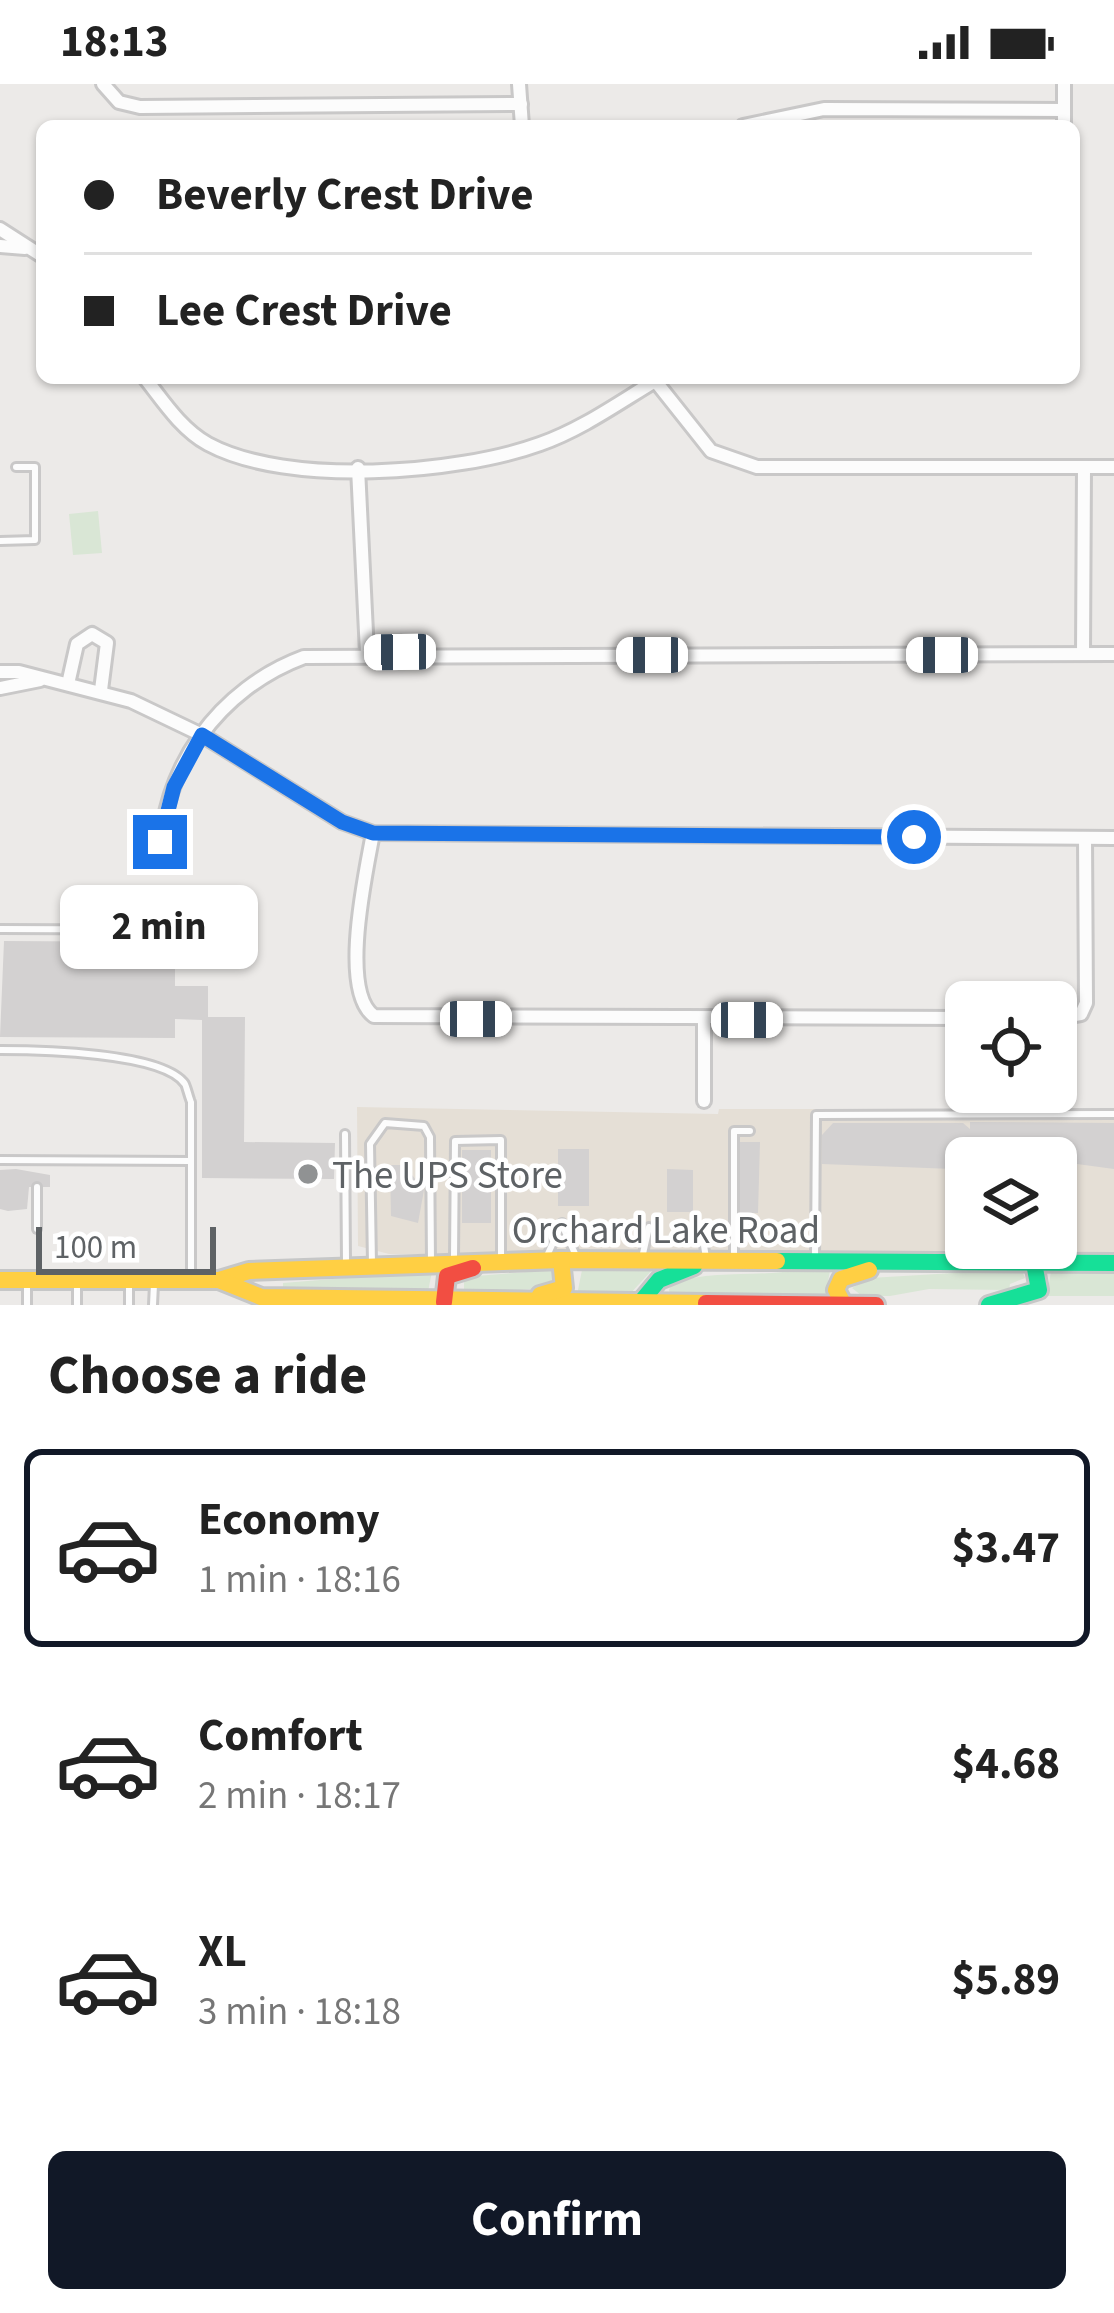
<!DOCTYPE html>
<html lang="en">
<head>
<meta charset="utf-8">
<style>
	body { margin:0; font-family:"Source Sans 3",sans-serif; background:#f6f6f6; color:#222; height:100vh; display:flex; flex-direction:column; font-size:45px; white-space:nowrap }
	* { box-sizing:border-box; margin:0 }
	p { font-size:39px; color:#767676 }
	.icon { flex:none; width:66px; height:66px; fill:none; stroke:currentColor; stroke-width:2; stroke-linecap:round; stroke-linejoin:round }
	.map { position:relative; height:1221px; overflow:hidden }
	.sheet { display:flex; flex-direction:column; background:#fff; flex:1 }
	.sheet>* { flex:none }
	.top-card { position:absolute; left:36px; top:36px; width:1044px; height:264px; border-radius:18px; box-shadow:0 3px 9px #0004; display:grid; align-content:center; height:264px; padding:0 48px; background:#fff }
	.tools { position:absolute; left:945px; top:897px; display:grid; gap:24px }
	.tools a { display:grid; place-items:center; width:132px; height:132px; border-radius:18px; background:#fff; box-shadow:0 3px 9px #0004; font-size:60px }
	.scale { position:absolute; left:36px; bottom:30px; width:180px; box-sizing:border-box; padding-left:12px; border:6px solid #5e6265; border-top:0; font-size:33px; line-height:42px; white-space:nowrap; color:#5e6265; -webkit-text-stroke:9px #fff; paint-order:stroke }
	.end { position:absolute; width:54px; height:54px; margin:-27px; border:15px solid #1a73e8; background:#fff; box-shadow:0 0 0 6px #fff }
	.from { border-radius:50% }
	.bubble { position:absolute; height:84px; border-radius:18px; background:#fff; box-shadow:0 3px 9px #0004; font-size:39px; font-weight:700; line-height:84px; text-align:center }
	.car { position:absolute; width:36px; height:72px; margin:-36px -18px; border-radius:15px; box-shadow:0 0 9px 3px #0007; background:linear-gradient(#fff 24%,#345 0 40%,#fff 0 76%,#345 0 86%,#fff 0) }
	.top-card b { display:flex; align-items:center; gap:42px; height:114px; font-size:45px }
	.top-card b+b { border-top:3px solid #e0e0e0 }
	.top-card i { width:30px; height:30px; background:#222 }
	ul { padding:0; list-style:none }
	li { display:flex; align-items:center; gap:36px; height:198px; margin:0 24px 18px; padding:0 24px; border:6px solid transparent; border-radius:18px }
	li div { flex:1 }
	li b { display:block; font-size:45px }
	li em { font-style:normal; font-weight:700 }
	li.on { border-color:#111827 }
	li>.icon { width:108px; height:108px; stroke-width:1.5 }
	h2 { padding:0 48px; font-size:54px; line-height:144px }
	.action { display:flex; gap:24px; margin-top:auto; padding:24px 48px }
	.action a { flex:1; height:138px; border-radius:18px; background:#111827; color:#fff; font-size:48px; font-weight:700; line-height:138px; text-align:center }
	.status { display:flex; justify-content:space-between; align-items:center; height:84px; padding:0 60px; background:#fff; direction:ltr }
	.status svg { height:33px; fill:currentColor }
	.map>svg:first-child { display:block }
	.commercial { fill:#e5dfd6 }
	.green { fill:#d9e6d5 }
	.building { fill:#d3d1d1 }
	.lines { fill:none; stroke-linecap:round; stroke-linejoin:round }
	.lane-casing { stroke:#c9c8c8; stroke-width:12 }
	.street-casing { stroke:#c9c8c8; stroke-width:18 }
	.fast-casing { stroke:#c6c7c7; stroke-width:22 }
	.slow-casing { stroke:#c6c7c7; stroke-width:22 }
	.jam-casing { stroke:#c6c7c7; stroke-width:22 }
	.lane { stroke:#fcfcfc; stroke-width:6 }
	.street { stroke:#fcfcfc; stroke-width:12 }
	.fast { stroke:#16e098; stroke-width:16 }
	.slow { stroke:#ffcf43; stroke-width:16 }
	.jam { stroke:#f24e42; stroke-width:16 }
	.route { stroke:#1a73e8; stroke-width:15 }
	.poi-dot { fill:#909293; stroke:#fff; stroke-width:4.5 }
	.labels { text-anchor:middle; stroke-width:9; stroke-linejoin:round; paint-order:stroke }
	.poi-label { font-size:39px; fill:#5e6265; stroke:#fff; text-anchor:start }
	.street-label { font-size:39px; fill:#5e6265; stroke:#fff }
</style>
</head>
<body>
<div class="status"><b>18:13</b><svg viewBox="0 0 49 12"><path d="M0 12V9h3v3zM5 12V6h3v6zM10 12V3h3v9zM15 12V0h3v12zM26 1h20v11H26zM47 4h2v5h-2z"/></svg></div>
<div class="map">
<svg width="1114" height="1221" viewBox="0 0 1114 1221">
	<rect width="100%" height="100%" fill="#eceae8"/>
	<path class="commercial" d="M357,1023L718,1030L719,1025H1114V1170L1019,1164H1056V1074H966V1160L933,1170H389L358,1162Z"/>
	<g class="green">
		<path d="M98,427L102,469L73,471L69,430Z"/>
		<path d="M551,1186L555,1194L546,1204L464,1210V1193Z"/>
		<path d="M582,1186H652L629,1211H577Z"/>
		<path d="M799,1186L830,1187L825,1212H671L669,1206L672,1199C712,1186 758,1193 799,1186Z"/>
		<path d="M432,1187L428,1208L283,1204V1199Z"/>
		<path d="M987,1187H1022L1025,1194L1010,1200L1009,1206L929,1205L890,1212H862L852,1204L870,1194Z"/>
		<path d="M1051,1187H1114V1212H1047Z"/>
	</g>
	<g class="building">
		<path d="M4,857L175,858V902H208V933H245L244,1058L335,1059L334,1095L202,1094V936L175,935V954L0,953Z"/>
		<path d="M970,1038L1114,1039V1085L1077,1080V1085H1057L1056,1074H966V1080H953V1085L822,1080V1051L833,1039H963L970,1045Z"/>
		<path d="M740,1058H760L758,1129H740Z"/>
		<rect x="558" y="1065" width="31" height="57"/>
		<rect x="462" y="1066" width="29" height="73"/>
		<path d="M390,1081H404L424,1106L418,1139L391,1132Z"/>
		<path d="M16,1085L50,1091V1103H29L27,1125L8,1127L0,1125V1086Z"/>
		<path d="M667,1085L693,1086V1128H667Z"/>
	</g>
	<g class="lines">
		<g class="lane-casing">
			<g id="lane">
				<path d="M0,457L35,456V383H16"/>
				<path d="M0,845L251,846"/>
				<path d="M0,966C37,966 163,968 185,1000C186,1001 190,1017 191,1018V1193"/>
				<path d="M345,1050L346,1178"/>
				<path d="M0,1076L191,1077"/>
				<path d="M563,1143L577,1174"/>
				<path d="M37,1145V1103"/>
				<path d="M702,1149L706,1174"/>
				<path d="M815,1173L816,1031L1114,1030"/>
				<path d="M454,1174L455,1057L501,1056V1174"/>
				<path d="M546,1174L562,1139"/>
				<path d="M642,1174L649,1143"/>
				<path d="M734,1175V1047H750"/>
				<path d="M372,1180L370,1060L385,1039L424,1042L430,1053L431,1178"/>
				<path d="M27,1221V1201"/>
				<path d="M77,1221V1201"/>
				<path d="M129,1221V1200"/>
				<path d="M153,1221L154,1200"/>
			</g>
		</g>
		<g class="street-casing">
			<g id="street">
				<path d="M103,0L119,18L140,23L521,20"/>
				<path d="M519,0L522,42"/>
				<path d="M743,42L824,25L1064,26"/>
				<path d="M1064,42V0"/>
				<path d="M0,145L42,172"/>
				<path d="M0,162L25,164"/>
				<path d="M145,294C163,317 181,345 208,360C288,403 457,390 540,360C583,345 621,317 660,294"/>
				<path d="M653,294L711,367L757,383H1114"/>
				<path d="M358,384L367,569"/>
				<path d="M1083,570L1084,384"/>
				<path d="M0,588H19L131,617L202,651L342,738L373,749L1114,754"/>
				<path d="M68,600L77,560L92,550L107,559L101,606"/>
				<path d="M0,604L40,596"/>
				<path d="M373,749C366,788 339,907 374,932L966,934"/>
				<path d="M161,778C159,685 220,604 304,573L1114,570"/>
				<path d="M1056,934L1081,930L1086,919L1085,754"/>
				<path d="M704,936V1017"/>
			</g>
		</g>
		<g class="fast-casing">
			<g id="fast">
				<path d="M777,1177L1114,1179"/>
				<path d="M639,1220L659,1196L694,1182"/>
				<path d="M989,1221L1039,1206L1034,1179"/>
			</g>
		</g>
		<g class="slow-casing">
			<g id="slow">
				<path d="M0,1196H219L249,1187L561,1176L777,1177"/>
				<path d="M219,1196L261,1213L706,1219"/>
				<path d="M540,1211L564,1204L561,1176"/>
				<path d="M844,1221L836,1206L841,1195L869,1186"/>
			</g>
		</g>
		<g class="jam-casing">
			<g id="jam">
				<path d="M444,1218L447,1192L473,1184"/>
				<path d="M706,1219L876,1221"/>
			</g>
		</g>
		<use href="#lane" class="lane"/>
		<use href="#street" class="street"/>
		<use href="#fast" class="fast"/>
		<use href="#slow" class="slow"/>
		<use href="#jam" class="jam"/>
	</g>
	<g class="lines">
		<path class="route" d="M160,758L174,703L202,651L342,738L373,749L914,753"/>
	</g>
	<circle class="poi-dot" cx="308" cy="1090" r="12"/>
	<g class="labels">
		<g class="poi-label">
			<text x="332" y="1104">The UPS Store</text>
		</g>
		<g class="street-label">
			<text x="666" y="1159">Orchard Lake Road</text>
		</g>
	</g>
</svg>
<div class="tools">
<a><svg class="icon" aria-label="locate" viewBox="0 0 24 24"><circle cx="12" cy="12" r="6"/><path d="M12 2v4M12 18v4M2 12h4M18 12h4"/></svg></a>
<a><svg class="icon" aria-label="layers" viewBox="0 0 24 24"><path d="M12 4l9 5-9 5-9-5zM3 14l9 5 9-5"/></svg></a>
</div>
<div class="scale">100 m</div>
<i class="end from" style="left:914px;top:753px"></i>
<i class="end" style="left:160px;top:758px"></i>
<div class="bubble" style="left:60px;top:801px;width:198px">2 min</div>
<i class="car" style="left:400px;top:568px;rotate:269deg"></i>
<i class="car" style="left:652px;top:571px;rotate:270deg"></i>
<i class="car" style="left:942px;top:571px;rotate:270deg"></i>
<i class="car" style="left:476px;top:935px;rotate:90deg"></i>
<i class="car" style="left:747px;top:936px;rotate:90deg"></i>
<div class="top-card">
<b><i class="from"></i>Beverly Crest Drive</b>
<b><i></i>Lee Crest Drive</b>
</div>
</div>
<section class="sheet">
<h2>Choose a ride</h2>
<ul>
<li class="on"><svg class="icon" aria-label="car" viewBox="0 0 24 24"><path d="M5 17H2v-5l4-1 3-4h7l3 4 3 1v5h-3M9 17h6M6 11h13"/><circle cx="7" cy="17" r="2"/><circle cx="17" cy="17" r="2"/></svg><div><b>Economy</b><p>1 min · 18:16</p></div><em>$3.47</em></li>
<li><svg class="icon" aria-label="car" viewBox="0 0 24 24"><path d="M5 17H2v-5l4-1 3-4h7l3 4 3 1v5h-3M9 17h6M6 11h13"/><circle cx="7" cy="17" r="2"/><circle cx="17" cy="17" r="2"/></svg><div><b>Comfort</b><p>2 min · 18:17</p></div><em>$4.68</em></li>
<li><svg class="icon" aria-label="car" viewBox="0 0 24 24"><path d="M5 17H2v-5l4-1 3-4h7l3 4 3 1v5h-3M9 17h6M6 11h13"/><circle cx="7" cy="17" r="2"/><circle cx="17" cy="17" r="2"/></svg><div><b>XL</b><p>3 min · 18:18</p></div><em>$5.89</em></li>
</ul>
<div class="action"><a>Confirm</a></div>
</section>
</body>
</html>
